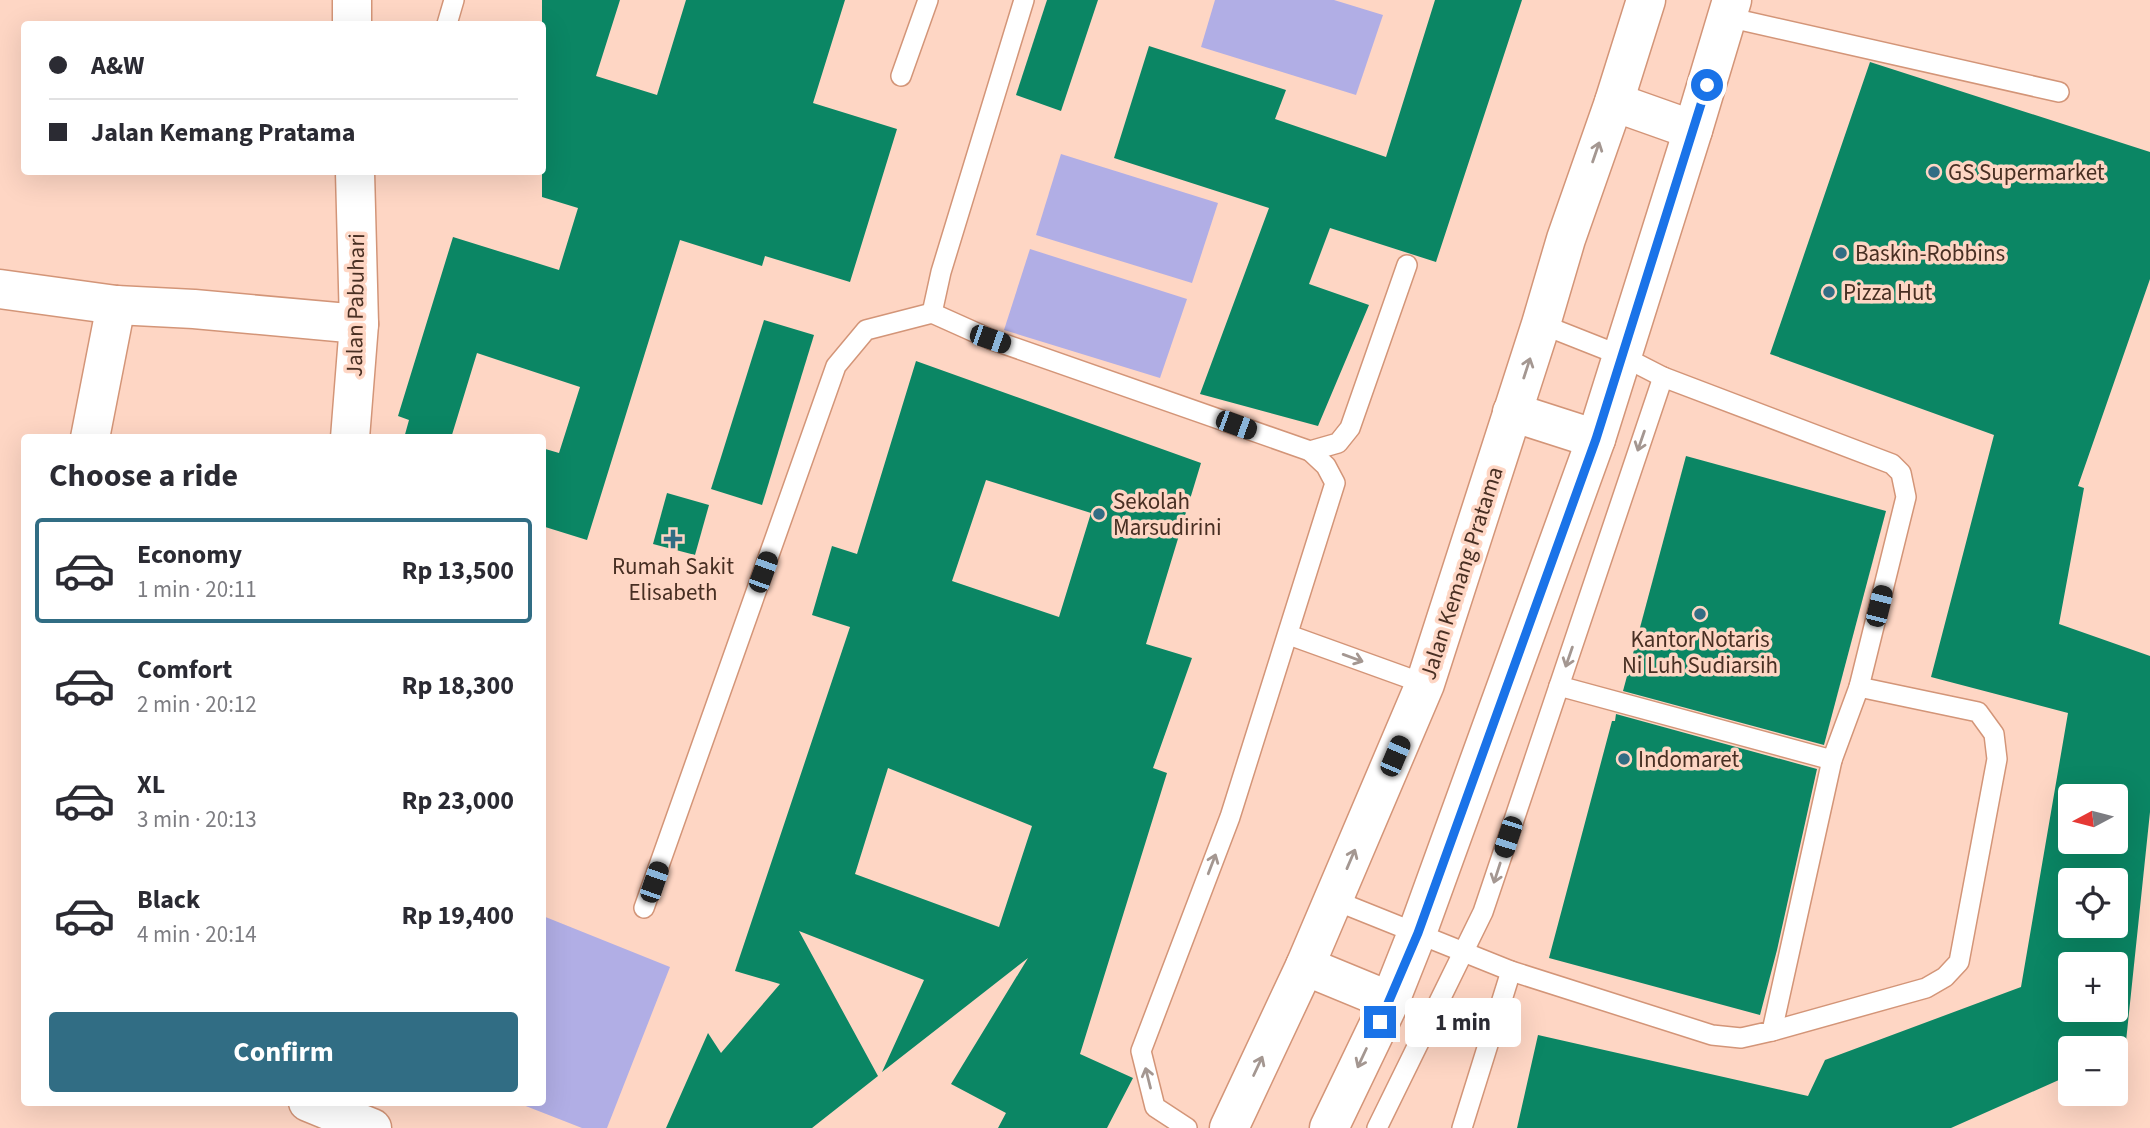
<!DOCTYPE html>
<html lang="en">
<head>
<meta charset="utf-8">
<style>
	body { margin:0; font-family:"Source Sans 3",sans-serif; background:#f7f7f7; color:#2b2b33; height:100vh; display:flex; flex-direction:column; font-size:26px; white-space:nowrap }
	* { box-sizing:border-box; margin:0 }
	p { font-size:23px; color:#7c7c81 }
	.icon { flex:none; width:38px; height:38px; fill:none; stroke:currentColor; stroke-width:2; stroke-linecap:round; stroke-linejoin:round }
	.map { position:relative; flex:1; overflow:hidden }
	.details { position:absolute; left:21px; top:434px; width:525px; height:672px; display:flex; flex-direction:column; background:#fff; border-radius:7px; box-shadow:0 7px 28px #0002 }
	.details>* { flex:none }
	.banner { position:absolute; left:21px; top:21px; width:525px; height:154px; border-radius:7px; box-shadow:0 7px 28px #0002; display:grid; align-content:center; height:154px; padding:0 28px; background:#fff }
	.needle { width:46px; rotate:263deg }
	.controls { position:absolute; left:2058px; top:784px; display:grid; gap:14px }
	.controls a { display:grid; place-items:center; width:70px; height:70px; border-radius:7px; background:#fff; box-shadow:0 7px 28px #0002; font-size:35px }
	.end { position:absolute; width:32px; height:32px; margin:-16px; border:9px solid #1a73e8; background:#fff; box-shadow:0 0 0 4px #fff }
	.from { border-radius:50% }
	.bubble { position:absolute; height:49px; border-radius:7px; background:#fff; box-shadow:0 7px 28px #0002; font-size:23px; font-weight:700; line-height:49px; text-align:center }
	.car { position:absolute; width:21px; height:42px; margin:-21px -10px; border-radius:9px; box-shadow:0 0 5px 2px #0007; background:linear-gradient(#222 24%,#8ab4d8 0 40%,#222 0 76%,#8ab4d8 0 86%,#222 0) }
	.banner b { display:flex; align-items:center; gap:24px; height:66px; font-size:26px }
	.banner b+b { border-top:2px solid #e1e1e2 }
	.banner i { width:18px; height:18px; background:#2b2b33 }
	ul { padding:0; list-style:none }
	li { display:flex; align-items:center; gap:21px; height:105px; margin:0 14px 10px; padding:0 14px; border:4px solid transparent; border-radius:7px }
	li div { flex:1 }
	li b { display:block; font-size:26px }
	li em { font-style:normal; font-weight:700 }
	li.selected { border-color:#316d84 }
	li>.icon { width:63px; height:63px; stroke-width:1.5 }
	h2 { padding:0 28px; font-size:32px; line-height:84px }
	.primary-button { display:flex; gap:14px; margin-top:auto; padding:14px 28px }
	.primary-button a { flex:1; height:80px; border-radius:7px; background:#316d84; color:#fff; font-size:28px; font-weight:700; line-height:80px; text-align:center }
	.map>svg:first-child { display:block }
	.green { fill:#b1aee5 }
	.building { fill:#0b8664; fill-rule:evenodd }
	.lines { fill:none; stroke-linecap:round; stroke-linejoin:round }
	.lane-casing { stroke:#d39578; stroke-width:22 }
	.street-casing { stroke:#d39578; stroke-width:41 }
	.secondary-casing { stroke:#d39578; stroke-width:41 }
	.lane { stroke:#fff; stroke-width:19 }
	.street { stroke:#fff; stroke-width:38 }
	.secondary { stroke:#fff; stroke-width:38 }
	.oneway { stroke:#a49791 }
	.route { stroke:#1a73e8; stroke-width:9 }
	.poi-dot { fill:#316d84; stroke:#fed6c4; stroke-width:2.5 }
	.labels { text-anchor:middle; stroke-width:7; stroke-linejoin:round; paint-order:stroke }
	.poi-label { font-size:23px; fill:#482f23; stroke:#fed6c4; text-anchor:start }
	.street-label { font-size:23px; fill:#482f23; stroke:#fed6c4 }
</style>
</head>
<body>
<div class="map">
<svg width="2150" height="1128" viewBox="0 0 2150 1128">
	<rect width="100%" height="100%" fill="#fed6c4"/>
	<g class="green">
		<path d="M1215,0H1334L1383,15L1356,95L1201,47Z"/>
		<path d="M1061,154L1218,203L1192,283L1036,235Z"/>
		<path d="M1030,249L1187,299L1160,378L1004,330Z"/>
		<path d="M543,916L670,967L607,1128H582L518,1103L542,1102Z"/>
	</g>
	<g class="building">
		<path d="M542,0H620L596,76L657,95L686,0H845L813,103L897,129L850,282L765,256L762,266L680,240L587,540L542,526V448L559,453L580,387L477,353L451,438H404L409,420L398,416L453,237L559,270L578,208L542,197Z"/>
		<path d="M1047,0H1098L1061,111L1016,95Z"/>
		<path d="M1435,0H1522L1436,262L1330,228L1309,284L1369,305L1318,426L1200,394L1269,208L1114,158L1149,46L1286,90L1275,119L1386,157Z"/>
		<path d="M1870,62L2150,152V279L2078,486L2084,488L2059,624L2150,656V812L2125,1051L2116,1055V1048H2070V1075L1951,1128H1517L1538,1035L1808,1096L1825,1060L2021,987L2068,713L1931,677L1994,435L1770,354ZM2070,796H2116V842H2070ZM2070,880H2116V926H2070ZM2070,964H2116V1010H2070Z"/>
		<path d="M764,320L814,335L762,505L711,489Z"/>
		<path d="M916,361L1201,463L1146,644L1192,658L1153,768L1167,773L1080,1054L1133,1078L1107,1128H998L1006,1113L951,1084L1028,958L882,1072L924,980L799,931L878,1076L812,1128H666L708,1033L721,1053L780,984L735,971L850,627L812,615L832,546L857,554ZM986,480L1091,513L1059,617L952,581ZM888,768L1032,826L999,927L855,874Z"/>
		<path d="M1686,456L1886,511L1824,745L1623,691Z"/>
		<path d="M667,493L709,505L695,555L653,544Z"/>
		<path d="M1616,714L1817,769L1777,950L1760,1015L1549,958L1612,721H1615Z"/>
	</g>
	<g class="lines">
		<g class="lane-casing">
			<g id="lane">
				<path d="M1727,17L2059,92"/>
				<path d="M447,24L454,0"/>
				<path d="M901,76L928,0"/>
				<path d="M932,313L941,272L1024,0"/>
				<path d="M1289,635L1425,684"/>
				<path d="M1559,686L1832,760"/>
				<path d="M1334,900L1511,971L1712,1035L1741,1038L1772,1031L1832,760L1859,687L1906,497L1901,473L1892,464L1663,377L1622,356L1541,324"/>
				<path d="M644,908L836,366L866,330L932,313L990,339L1310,451L1338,443L1350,428L1407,265"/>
				<path d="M1772,1031L1926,988L1945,977L1959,962L1997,759L1994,734L1978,712L1859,687"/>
				<path d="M1187,1128L1155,1107L1141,1051L1230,817L1335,483L1326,466L1310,451"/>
				<path d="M1377,1128L1483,912L1663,377"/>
				<path d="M1462,1128L1511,971"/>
			</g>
		</g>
		<g class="street-casing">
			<g id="street">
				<path d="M352,0V24"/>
				<path d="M0,289L116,305L194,309L359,324"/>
				<path d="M90,438L116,305"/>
				<path d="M350,438L359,324L355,172"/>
				<path d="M308,1102L372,1128"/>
			</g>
		</g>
		<g class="secondary-casing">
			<g id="secondary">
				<path d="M1614,102L1693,130"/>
				<path d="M1512,412L1596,439"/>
				<path d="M1305,966L1390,1001"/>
				<path d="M1229,1128L1305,966L1425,684L1541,324L1566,239L1614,102L1646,0"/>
				<path d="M1329,1128L1390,1001L1417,933L1596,439L1693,130L1732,0"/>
			</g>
		</g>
		<use href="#lane" class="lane"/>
		<use href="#street" class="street"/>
		<use href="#secondary" class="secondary"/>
	</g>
	<defs><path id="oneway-shaft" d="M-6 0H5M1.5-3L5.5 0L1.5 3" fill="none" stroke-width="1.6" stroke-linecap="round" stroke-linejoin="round" transform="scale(1.75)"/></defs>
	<g class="oneway">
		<use href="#oneway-shaft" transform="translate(1596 152) rotate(-71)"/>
		<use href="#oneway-shaft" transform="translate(1527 368) rotate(-72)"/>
		<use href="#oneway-shaft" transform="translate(1641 441) rotate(109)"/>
		<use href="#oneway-shaft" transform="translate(1569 657) rotate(109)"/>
		<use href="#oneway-shaft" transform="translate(1353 658) rotate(20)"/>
		<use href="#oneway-shaft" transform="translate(1351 859) rotate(-67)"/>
		<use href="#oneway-shaft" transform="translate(1212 864) rotate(-69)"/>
		<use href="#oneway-shaft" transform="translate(1497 873) rotate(108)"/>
		<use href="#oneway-shaft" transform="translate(1362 1058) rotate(115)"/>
		<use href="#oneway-shaft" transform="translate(1258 1066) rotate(-65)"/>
		<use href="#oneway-shaft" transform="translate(1148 1078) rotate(-104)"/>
	</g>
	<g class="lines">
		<path class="route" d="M1380,1022L1418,933L1596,439L1707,85"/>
	</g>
	<g class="poi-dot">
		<circle cx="1934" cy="172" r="7"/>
		<circle cx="1841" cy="253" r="7"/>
		<circle cx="1829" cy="292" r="7"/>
		<circle cx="1099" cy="514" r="7"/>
		<path d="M669.5 528.5h7v7h7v7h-7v7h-7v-7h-7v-7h7z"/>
		<circle cx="1700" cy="614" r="7"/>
		<circle cx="1624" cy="759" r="7"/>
	</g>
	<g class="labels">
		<g class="poi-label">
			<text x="1948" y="180">GS Supermarket</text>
			<text x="1855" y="261">Baskin-Robbins</text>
			<text x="1843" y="300">Pizza Hut</text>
			<text x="1113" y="509">Sekolah<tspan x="1113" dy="26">Marsudirini</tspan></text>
			<text x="673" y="574" text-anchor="middle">Rumah Sakit<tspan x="673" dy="26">Elisabeth</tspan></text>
			<text x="1700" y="647" text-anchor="middle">Kantor Notaris<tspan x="1700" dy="26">Ni Luh Sudiarsih</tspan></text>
			<text x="1638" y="767">Indomaret</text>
		</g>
		<g class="street-label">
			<text transform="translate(355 305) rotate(-89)" y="8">Jalan Pabuhari</text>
			<text transform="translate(1461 573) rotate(-72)" y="8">Jalan Kemang Pratama</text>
		</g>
	</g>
</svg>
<div class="controls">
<a><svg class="needle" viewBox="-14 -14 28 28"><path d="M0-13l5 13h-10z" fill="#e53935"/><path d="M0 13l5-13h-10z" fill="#7c7c81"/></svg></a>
<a><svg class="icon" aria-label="locate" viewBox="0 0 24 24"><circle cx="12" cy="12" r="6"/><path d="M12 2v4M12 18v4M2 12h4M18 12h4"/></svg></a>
<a>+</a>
<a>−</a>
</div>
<i class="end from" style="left:1707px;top:85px"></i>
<i class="end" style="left:1380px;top:1022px"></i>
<div class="bubble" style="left:1405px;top:998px;width:116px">1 min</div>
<i class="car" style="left:990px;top:339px;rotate:109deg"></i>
<i class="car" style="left:1236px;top:425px;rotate:110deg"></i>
<i class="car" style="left:763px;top:572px;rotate:20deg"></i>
<i class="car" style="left:1879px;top:606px;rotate:14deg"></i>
<i class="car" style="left:1395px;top:756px;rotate:23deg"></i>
<i class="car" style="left:1508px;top:837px;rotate:198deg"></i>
<i class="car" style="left:654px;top:882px;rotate:19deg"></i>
<div class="banner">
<b><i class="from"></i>A&amp;W</b>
<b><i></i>Jalan Kemang Pratama</b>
</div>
<section class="details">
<h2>Choose a ride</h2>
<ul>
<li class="selected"><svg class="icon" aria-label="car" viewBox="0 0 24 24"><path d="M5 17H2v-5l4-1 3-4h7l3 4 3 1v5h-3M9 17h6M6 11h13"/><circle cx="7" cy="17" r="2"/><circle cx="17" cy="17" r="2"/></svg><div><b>Economy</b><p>1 min · 20:11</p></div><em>Rp 13,500</em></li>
<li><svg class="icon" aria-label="car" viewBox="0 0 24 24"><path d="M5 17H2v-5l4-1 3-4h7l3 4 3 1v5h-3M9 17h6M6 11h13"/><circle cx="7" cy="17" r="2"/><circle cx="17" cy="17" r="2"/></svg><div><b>Comfort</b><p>2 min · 20:12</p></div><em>Rp 18,300</em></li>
<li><svg class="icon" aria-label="car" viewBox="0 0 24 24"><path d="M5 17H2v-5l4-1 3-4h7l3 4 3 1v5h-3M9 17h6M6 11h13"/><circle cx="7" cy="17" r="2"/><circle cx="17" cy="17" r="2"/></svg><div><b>XL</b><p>3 min · 20:13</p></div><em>Rp 23,000</em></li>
<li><svg class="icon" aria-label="car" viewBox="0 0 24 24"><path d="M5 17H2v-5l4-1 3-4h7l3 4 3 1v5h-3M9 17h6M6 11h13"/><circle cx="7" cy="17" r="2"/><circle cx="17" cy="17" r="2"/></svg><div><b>Black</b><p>4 min · 20:14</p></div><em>Rp 19,400</em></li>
</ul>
<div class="primary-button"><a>Confirm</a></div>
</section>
</div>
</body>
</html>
